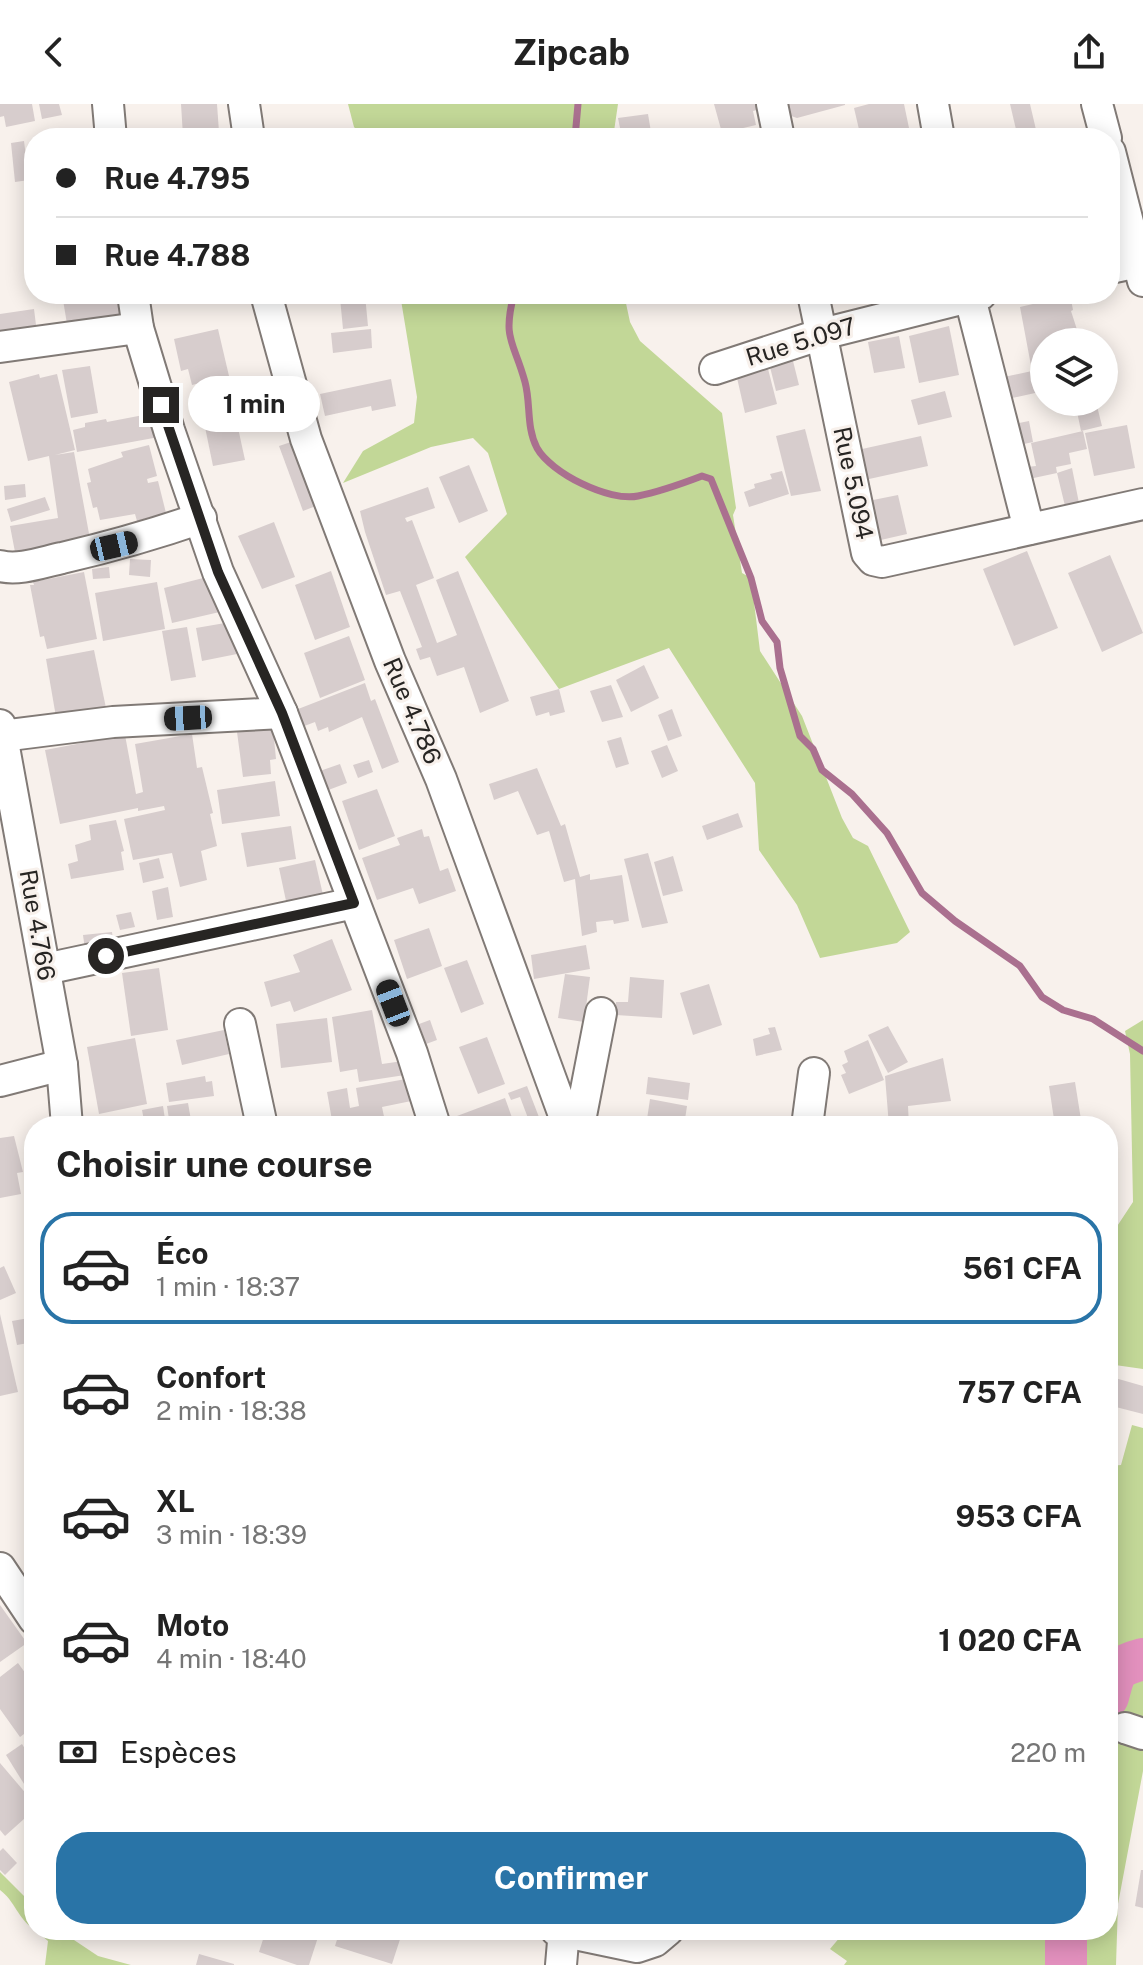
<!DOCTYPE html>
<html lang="fr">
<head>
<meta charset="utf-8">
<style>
	body { margin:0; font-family:"Public Sans",sans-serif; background:#f2f2f2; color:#222; height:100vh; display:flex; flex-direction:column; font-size:30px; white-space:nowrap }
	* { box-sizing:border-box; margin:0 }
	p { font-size:26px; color:#767676 }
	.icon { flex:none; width:44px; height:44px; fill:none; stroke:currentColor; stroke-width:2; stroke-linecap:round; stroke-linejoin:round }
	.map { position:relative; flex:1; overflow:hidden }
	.panel { position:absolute; left:24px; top:1012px; width:1094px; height:824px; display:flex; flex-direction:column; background:#fff; border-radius:32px; box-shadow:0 4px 20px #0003 }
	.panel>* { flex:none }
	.top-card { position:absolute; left:24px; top:24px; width:1096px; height:176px; border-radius:32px; box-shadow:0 4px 20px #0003; display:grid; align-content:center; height:176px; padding:0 32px; background:#fff }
	.tools { position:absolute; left:1030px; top:224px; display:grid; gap:16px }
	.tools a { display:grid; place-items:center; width:88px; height:88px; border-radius:50%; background:#fff; box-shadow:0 4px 20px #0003; font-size:40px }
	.end { position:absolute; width:36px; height:36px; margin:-18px; border:10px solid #272523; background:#fff; box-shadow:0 0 0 4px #fff }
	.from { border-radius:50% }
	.bubble { position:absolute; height:56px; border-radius:28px; background:#fff; box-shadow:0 4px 20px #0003; font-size:26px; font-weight:700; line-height:56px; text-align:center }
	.car { position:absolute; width:24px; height:48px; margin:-24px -12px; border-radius:10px; box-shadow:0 0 6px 2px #0007; background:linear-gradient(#222 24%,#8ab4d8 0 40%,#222 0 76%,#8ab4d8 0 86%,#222 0) }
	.top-card b { display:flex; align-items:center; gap:28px; height:76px; font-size:30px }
	.top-card b+b { border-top:2px solid #e0e0e0 }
	.top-card i { width:20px; height:20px; background:#222 }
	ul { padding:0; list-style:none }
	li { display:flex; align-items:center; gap:24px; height:112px; margin:0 16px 12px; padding:0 16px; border:4px solid transparent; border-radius:32px }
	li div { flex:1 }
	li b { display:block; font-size:30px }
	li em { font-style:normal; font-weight:700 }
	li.current { border-color:#2974a7 }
	li>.icon { width:72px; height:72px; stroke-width:1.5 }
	h2 { padding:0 32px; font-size:36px; line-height:96px }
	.pay { display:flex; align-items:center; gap:20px; height:88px; padding:0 32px; font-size:30px }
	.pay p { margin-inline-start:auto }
	.primary-button { display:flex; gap:16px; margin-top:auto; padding:16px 32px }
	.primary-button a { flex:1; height:92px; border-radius:32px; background:#2974a7; color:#fff; font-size:32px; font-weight:700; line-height:92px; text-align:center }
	header { display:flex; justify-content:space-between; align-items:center; height:104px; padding:0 32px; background:#fff; font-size:36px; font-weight:700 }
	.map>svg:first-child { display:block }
	.green { fill:#c2d797 }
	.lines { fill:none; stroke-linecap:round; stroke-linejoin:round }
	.stream { stroke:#aa708f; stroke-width:7 }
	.river { stroke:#e290bd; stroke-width:42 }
	.building { fill:#d7cdcd }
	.minor-casing { stroke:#817a76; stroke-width:34 }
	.minor { stroke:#fff; stroke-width:30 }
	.route { stroke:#272523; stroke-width:10 }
	.labels { text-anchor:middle; stroke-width:6; stroke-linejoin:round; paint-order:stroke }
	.street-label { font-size:24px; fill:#272523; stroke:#f8f1ec }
</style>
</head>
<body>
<header><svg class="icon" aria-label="back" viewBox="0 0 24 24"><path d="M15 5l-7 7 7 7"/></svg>Zipcab<svg class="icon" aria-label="share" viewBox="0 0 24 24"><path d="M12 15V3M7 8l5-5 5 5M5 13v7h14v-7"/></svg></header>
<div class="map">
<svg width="1143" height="1861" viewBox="0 0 1143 1861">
	<rect width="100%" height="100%" fill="#f8f1ec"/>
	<g class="green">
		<path d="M348,0H618L613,34H364L354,23Z"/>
		<path d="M400,190H624L630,218L640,237L722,309L736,404L733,411L742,469L751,474L760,547L802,612L842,714L853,734L868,742L910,828L897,839L820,854L797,801L759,746L755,679L669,544L559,585L465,453L507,410L488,349L473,334L431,343L343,379L363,347L414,319L417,293Z"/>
		<path d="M1143,916V1265L1108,1260V1136L1133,1098L1130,950L1125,927Z"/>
		<path d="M1132,1321L1143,1324V1667L1118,1800L1116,1861H844L847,1857L830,1845L846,1826H1108V1362L1121,1361Z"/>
		<path d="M0,1768L34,1802V1825C18,1815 15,1797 0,1786Z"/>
		<path d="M35,1826H59L98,1852L131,1861H45L48,1837Z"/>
	</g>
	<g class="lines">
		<g class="stream">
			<path d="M575,34L578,0"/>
			<path d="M514,190C502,236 514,237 525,278C531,300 526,323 537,344C551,369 609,398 638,392C659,388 681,380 702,372L711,375L751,474L762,517L777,538L780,564L800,632L813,645L822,666L852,690L887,729L922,789L955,817L1020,862L1042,893L1063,906L1093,915L1143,947"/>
		</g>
		<g class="river">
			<path d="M1108,1593C1115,1566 1115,1563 1143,1555"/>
			<path d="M1066,1826V1861"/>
		</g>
	</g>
	<g class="building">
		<path d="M0,0H32L35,17L6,23L4,12L0,13Z"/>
		<path d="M39,0H59L62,11L42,15Z"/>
		<path d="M181,0H217L219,28L183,32Z"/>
		<path d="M714,0H755L757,6L753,7L756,21L722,29Z"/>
		<path d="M788,0H845V1L797,14L791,12Z"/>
		<path d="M869,0H904L909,24L861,34L854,4Z"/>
		<path d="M1010,0H1030L1037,30L1018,34Z"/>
		<path d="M648,10L652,34H622L618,14Z"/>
		<path d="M24,37L29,76L15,78L11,39Z"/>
		<path d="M34,91V152H27L24,92Z"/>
		<path d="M62,190H116L121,215L68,226Z"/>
		<path d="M169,190H204L205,192L170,198Z"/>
		<path d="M1070,190L1073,206L1071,207L1081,238H1044V287L1012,294L1011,292L1004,294L999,274L1032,267L1020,203L1054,195L1053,192Z"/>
		<path d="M365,191L368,222L343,225L340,194Z"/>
		<path d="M34,205L37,229L0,233V210Z"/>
		<path d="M949,222L959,271L919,279L909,232Z"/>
		<path d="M218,225L229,272L192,281L188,265L181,267L174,235Z"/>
		<path d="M371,225L372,244L333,249L331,229Z"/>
		<path d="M899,232L905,264L874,269L868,238Z"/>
		<path d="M792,253L799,281L776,287L769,259Z"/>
		<path d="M766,257L777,300L745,309L735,265Z"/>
		<path d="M90,262L98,309L71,314L62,266Z"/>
		<path d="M39,270L40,274L57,270L75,346L55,351L74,348L90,435L15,448L10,422L58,414L49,352L28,357L9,278Z"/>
		<path d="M391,275L396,302L372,307L371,302L325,312L320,290Z"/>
		<path d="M230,287L245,356L213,362L199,294Z"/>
		<path d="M945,287L952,313L918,321L911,296Z"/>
		<path d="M1075,298H1096L1102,322L1081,327Z"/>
		<path d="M154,309L159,333L77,348L73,326L85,323V319L106,315L107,318Z"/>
		<path d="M1017,312L1019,319L1029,317L1033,338L1015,342L1008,314Z"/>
		<path d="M1127,321L1135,364L1094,372L1085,329Z"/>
		<path d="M805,325L821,387L791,392L776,332Z"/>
		<path d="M1083,327L1087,345L1069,349L1071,360L1056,363L1057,369L1072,364L1079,399L1065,402L1057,369L1029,375L1027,363L1036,362L1031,339Z"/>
		<path d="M921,332L928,362L860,377L853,347Z"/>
		<path d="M297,336L321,400L303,407L279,342Z"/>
		<path d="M149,341L157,372L147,375L148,379L158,377L166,409L137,417L135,410L100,416L97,403L93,404L87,379L91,378L88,365L123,353L121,348Z"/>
		<path d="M469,361L488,407L459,419L439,373Z"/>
		<path d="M782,367L789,390L749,403L744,388L755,384L754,380L772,375L770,370Z"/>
		<path d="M25,380L26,393L5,396L4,382Z"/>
		<path d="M428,383L435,404L405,414L407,418L412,416L434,474L416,481L437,539L457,531L436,476L458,467L509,597L480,609L464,563L437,572L430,553L420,556L416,545L422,543L400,487L386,491L365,428L360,407Z"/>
		<path d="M898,391L907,430L872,438L863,398Z"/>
		<path d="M45,393L50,406L11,418L7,405Z"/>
		<path d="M274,418L295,473L262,485L238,432Z"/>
		<path d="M1027,447L1058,524L1014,542L983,465Z"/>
		<path d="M1110,451L1143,529L1102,548L1068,469Z"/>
		<path d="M130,455L151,456L150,473L129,471Z"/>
		<path d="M109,463L110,474L93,475L92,465Z"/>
		<path d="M331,467L350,523L315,536L295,481Z"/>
		<path d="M84,468L97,535L47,545L44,532L40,533L30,481H34L33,478Z"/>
		<path d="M215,471L224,507L172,519L164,484Z"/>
		<path d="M157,478L165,525L103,537L95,489Z"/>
		<path d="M231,518L237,550L202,557L196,524Z"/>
		<path d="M187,523L196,573L171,577L162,527Z"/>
		<path d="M349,532L365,576L320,594L304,549Z"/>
		<path d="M94,546L106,604L56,613L46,555Z"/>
		<path d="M644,561L659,594L631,608L616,576Z"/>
		<path d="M365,579L371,597L375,595L399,658L382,665L362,613L329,628L328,623L318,627L315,618L299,624L293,607Z"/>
		<path d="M611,581L623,613L602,618L590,587Z"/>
		<path d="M559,585L565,608L550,612L549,608L536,612L530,593Z"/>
		<path d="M672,605L682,632L668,637L658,611Z"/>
		<path d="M273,624L276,655L270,656L271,670L243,673L237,628Z"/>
		<path d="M192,630L197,664L202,663L213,709L210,710L217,742L201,747L207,776L180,783L172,749L133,756L124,715L165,706L164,702L138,707V704L60,720L45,646L125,631L136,690L143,688L135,640Z"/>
		<path d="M621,633L629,660L616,664L607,637Z"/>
		<path d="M667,641L678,667L662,674L651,647Z"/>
		<path d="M369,656L373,668L358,674L353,661Z"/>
		<path d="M340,660L347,679L323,688L317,668Z"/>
		<path d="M537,664L561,722L565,720L580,773L590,770V776L622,771L629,817L614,820L613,816L596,818L597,828L582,832L575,775L564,778L549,727L537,731L518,687L494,696L489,680Z"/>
		<path d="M275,677L280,712L222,720L217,686Z"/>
		<path d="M377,685L395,732L359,746L342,697Z"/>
		<path d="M738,709L743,723L707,736L702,722Z"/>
		<path d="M116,716L124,747L121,748L124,766L71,775L68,760L78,757L75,741L91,736L89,721Z"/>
		<path d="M291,722L296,755L247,763L241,729Z"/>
		<path d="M422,725L424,733L429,732L440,767L448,764L456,787L419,800L413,784L377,796L362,754L400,741L397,734Z"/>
		<path d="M648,749L668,819L642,824L624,755Z"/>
		<path d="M673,752L683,787L663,792L654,758Z"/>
		<path d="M159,754L164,774L143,779L139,759Z"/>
		<path d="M315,756L326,804L289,811L279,764Z"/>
		<path d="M168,783L173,813L157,816L152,787Z"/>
		<path d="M131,808L135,823L120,826L116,811Z"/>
		<path d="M429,824L442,862L407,875L394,836Z"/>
		<path d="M112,828L114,843L85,846L83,831Z"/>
		<path d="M332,835L352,886L294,908L290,897L271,903L264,878L300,868L293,851Z"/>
		<path d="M586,841L590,865L534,875L531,851Z"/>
		<path d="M467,856L484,900L461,909L444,864Z"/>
		<path d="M159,864L168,926L131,932L122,869Z"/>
		<path d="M565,870L590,873L584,918L558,914Z"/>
		<path d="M630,873L664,876L662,914L616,911V898H628Z"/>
		<path d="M709,880L722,921L693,931L680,889Z"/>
		<path d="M372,906L382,960L403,957L405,971L359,978L357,965L340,968L332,913Z"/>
		<path d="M327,914L332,958L281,964L276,920Z"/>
		<path d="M430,916L437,936L426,940L419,920Z"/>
		<path d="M888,922L908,958L888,969L868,931Z"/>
		<path d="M775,923L782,946L756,952L753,935L770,930L768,924Z"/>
		<path d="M224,926L229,950L182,961L176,936Z"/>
		<path d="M487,933L505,980L478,990L459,943Z"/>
		<path d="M135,934L147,1000L99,1010L87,943Z"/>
		<path d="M868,936L884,976L849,990L841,971L846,969L842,961L848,958L844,947Z"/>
		<path d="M943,954L951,997L908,1002L909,1022H889L885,972Z"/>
		<path d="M205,972L206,978L212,977L214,992L169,998L166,979Z"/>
		<path d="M417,973L421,995L382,1003L386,1022H333L327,988L347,984L350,1004L359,1002L356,984Z"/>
		<path d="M648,973L690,979L688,996L646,990Z"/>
		<path d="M1075,978L1082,1022H1055L1049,982Z"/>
		<path d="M527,982L542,1021L539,1022H531L520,993L511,996L508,989Z"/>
		<path d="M505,994L515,1022H461L457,1012Z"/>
		<path d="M650,995L687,1002L684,1022H646Z"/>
		<path d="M188,999L192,1022H170L167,1002Z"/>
		<path d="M163,1002L166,1022H145L142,1006Z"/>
		<path d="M956,1014L957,1022H920V1018Z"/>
		<path d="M14,1032L23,1068L17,1069L21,1090L0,1094V1034Z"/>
		<path d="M4,1162L16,1189L0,1196V1164Z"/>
		<path d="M0,1210L18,1288L0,1292Z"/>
		<path d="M29,1214L34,1238L17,1241L12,1217Z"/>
		<path d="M1108,1272L1143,1282V1310L1108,1301Z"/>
		<path d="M1108,1306L1116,1307L1111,1348H1108Z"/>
		<path d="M0,1501L27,1539L0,1558Z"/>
		<path d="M18,1559L34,1581V1645L24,1630L20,1633L0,1605V1573Z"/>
		<path d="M22,1640L34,1659V1696L6,1651Z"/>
		<path d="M0,1659L34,1699V1706L5,1732L0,1726Z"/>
		<path d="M3,1744L17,1759L5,1771L0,1766V1747Z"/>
		<path d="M1141,1766H1143V1804L1135,1802Z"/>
		<path d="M266,1826L320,1827L309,1861H297L259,1848Z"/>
		<path d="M340,1826H403L392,1860L335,1842Z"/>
		<path d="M199,1850L234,1860V1861H196Z"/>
	</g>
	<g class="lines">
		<g class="minor-casing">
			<g id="minor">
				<path d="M108,0L111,34"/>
				<path d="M244,0L249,34"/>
				<path d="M772,0L779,34"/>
				<path d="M933,0L939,34"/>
				<path d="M1097,0L1106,34"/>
				<path d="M1110,48L1143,177"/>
				<path d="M1110,164L1143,157"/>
				<path d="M133,190L138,224L169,326L218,468L282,609L412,949L435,1022"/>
				<path d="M266,190L306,335L390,557L441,675L568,1022"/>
				<path d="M813,190L867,449L873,456L882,458L1143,400"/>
				<path d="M969,190L1029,425"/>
				<path d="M0,243L138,224"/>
				<path d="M715,265L822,230L981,190"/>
				<path d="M0,462C19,467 43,458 62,454C109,443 155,430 201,414"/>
				<path d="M0,621L62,961L67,1022"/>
				<path d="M2,632L113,618L282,609"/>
				<path d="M45,865L354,799"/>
				<path d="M240,920L262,1022"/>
				<path d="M0,977L62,961"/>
				<path d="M579,1022L601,909"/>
				<path d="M807,1022L814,969"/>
				<path d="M0,1464L34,1515"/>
				<path d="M1125,1624L1143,1630"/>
				<path d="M556,1826L637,1843L655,1837L668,1826"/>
				<path d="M561,1861L564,1826"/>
			</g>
		</g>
		<use href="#minor" class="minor"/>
	</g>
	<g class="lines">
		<path class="route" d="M106,852L354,799L282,609L218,468L161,301"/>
	</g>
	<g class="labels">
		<g class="street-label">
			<text transform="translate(801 238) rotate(-17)" y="8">Rue 5.097</text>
			<text transform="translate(853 379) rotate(78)" y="8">Rue 5.094</text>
			<text transform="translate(412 607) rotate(67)" y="8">Rue 4.786</text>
			<text transform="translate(37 821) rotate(80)" y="8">Rue 4.766</text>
		</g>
	</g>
</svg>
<div class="tools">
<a><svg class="icon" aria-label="layers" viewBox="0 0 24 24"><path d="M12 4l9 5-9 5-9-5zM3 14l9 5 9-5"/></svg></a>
</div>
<i class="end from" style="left:106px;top:852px"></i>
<i class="end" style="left:161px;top:301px"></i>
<div class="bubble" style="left:188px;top:272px;width:132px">1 min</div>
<i class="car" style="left:114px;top:442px;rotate:77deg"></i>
<i class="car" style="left:188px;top:614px;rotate:267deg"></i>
<i class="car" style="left:393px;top:899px;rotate:339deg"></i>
<div class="top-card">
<b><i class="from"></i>Rue 4.795</b>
<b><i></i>Rue 4.788</b>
</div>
<section class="panel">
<h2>Choisir une course</h2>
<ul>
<li class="current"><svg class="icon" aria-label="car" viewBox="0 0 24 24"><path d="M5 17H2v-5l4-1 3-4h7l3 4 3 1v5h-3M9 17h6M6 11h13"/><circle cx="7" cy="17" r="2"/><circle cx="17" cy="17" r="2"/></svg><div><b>Éco</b><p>1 min · 18:37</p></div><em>561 CFA</em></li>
<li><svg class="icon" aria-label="car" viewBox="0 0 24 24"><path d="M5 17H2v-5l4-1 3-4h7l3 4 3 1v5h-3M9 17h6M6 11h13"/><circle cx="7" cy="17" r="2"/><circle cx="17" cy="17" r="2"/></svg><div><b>Confort</b><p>2 min · 18:38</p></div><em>757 CFA</em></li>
<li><svg class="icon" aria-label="car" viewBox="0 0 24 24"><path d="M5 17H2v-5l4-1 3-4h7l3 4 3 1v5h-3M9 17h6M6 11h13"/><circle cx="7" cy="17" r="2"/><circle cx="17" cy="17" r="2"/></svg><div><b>XL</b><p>3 min · 18:39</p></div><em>953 CFA</em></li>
<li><svg class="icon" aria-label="car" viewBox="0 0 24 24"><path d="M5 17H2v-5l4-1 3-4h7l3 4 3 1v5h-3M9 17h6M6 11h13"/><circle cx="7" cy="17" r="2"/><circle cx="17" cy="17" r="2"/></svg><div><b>Moto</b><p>4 min · 18:40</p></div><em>1 020 CFA</em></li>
</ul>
<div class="pay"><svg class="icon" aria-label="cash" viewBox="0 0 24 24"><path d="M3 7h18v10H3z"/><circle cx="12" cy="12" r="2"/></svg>Espèces<p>220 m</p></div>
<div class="primary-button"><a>Confirmer</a></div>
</section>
</div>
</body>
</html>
